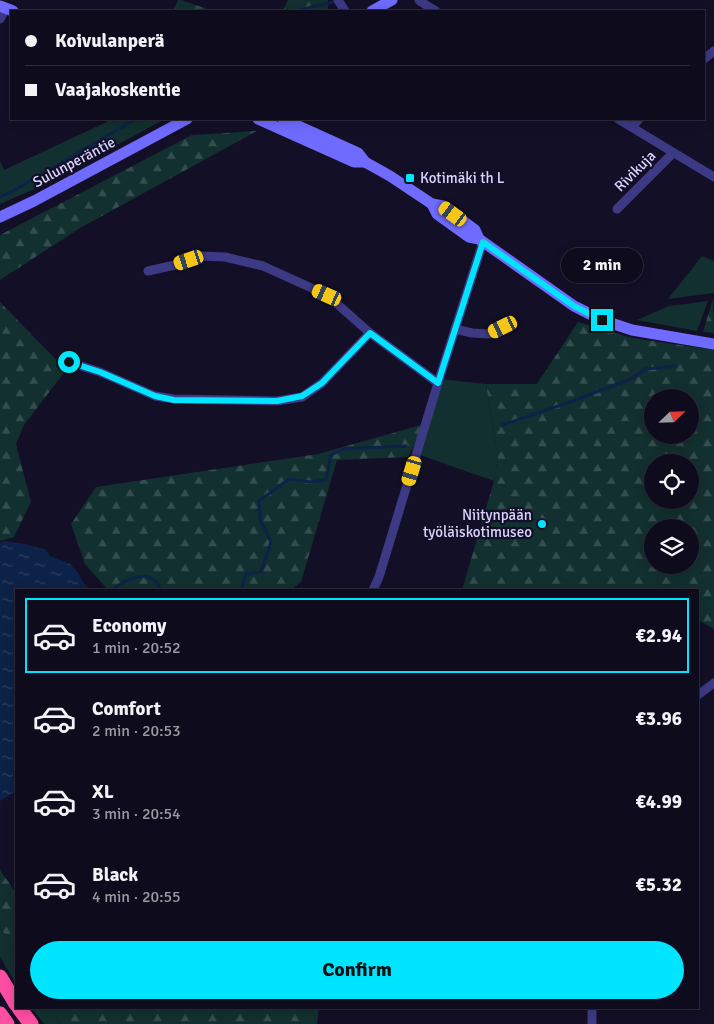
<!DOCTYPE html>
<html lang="en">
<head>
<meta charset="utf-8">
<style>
	body { margin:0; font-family:Signika,sans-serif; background:#171425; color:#f1f3f6; height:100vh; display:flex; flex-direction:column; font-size:19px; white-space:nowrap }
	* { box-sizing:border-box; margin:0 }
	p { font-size:16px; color:#9b9ba3 }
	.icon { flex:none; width:28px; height:28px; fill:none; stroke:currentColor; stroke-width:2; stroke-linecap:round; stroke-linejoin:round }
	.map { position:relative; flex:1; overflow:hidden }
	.sheet { position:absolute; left:15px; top:589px; width:684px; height:420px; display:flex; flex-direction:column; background:#0e0b1c; border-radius:0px; box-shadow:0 2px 12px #0003,0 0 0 1px #2e2b3b }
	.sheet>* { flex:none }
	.top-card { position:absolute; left:10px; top:10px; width:695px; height:110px; border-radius:0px; box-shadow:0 2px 12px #0003,0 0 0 1px #2e2b3b; display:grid; align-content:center; height:110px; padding:0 15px; background:#0e0b1c }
	.needle { width:32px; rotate:67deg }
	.fabs { position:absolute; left:644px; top:389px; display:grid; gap:10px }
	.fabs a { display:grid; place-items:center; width:55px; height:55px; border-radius:50%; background:#0e0b1c; box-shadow:0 2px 12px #0003,0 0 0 1px #2e2b3b; font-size:25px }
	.end { position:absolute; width:22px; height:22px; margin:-11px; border:6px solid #00e5ff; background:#111; box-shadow:0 0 0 2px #111 }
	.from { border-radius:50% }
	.bubble { position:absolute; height:35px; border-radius:18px; background:#0e0b1c; box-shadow:0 2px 12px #0003,0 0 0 1px #2e2b3b; font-size:16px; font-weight:700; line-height:35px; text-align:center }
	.car { position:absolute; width:15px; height:30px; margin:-15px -8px; border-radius:6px; box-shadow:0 0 4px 1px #0007; background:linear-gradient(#f5c518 24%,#345 0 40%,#f5c518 0 76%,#345 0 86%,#f5c518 0) }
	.top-card b { display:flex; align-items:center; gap:18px; height:48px; font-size:19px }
	.top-card b+b { border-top:1px solid #2e2b3b }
	.top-card i { width:12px; height:12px; background:#f1f3f6 }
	ul { padding:9px 0 0; list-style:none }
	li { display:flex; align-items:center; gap:15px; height:75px; margin:0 10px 8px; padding:0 5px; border:2px solid transparent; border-radius:0px }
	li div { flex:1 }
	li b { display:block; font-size:19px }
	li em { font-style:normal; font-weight:700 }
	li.selected { border-color:#00e5ff }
	li>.icon { width:45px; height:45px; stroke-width:1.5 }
	.action { display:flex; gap:10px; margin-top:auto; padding:10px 15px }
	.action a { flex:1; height:58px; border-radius:30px; background:#00e5ff; color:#111; font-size:20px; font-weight:700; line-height:58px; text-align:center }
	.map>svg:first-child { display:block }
	.grass { fill:#12302f }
	.forest { fill:url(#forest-firs); fill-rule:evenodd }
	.water { fill:url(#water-ripples) }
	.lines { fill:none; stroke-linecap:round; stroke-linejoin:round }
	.stream { stroke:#0c2248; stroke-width:3 }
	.street { stroke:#3d3a85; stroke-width:9 }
	.secondary { stroke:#6f6bff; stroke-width:11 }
	.highway { stroke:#ff4fa3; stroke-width:15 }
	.route { stroke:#00e5ff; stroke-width:6 }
	.poi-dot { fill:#00e5ff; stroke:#130f26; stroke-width:2 }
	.labels { text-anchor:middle; stroke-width:4.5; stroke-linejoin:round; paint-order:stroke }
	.street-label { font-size:15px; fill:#d9d4ff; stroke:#130f26 }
	.poi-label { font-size:15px; fill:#d9d4ff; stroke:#130f26; text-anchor:start }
</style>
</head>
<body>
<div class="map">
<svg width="714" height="1024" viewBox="0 0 714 1024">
	<defs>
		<pattern id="forest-firs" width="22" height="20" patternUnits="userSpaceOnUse" patternTransform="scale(1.25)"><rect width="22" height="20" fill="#12302f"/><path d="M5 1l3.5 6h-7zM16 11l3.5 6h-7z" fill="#344d4e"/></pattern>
		<pattern id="water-ripples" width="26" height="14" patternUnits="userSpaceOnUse" patternTransform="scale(1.25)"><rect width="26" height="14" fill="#0c2248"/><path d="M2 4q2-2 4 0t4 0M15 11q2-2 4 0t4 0" fill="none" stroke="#2f4163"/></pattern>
	</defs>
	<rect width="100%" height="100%" fill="#130f26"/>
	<g class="grass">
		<path d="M113,119H165L39,187L0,204V161L4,170Z"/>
		<path d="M702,256L714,261V293L668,299Z"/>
		<path d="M708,301L697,331L637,320L669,306Z"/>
		<path d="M440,379L486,384L498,457L494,481L417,454Z"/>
		<path d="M0,926L16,956V984L0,957Z"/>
		<path d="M32,1008H49L61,1024H44Z"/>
	</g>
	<g class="forest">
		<path d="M178,0H181L213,11H173Z"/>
		<path d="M288,0H328V11H283Z"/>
		<path d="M257,131L80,228L0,280V235L192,135Z"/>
		<path d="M713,299L714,333L703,332Z"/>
		<path d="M0,302L66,370L24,425L16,444L31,502L14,537L0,541Z"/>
		<path d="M578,322L632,338L714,350V629L698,620V590H462L494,481L498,457L486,384H537ZM652,398H690V435H652ZM652,462H690V500H652ZM652,528H690V565H652Z"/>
		<path d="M425,424L408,457L337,460L301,582L291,590H108L85,564L71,524L96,487L318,454Z"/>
		<path d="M0,870L16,893V956L0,926Z"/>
		<path d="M49,1008H319L317,1024H61Z"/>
	</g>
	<path class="water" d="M5,541L25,544L46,550L50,556L70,564L78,573L84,584L91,590H16V791L0,801V543Z"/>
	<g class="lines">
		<g class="stream">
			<path d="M297,11L315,6L334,2"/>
			<path d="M0,197L13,191L136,119"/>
			<path d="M502,425L570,402L633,378L645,369L676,366"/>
			<path d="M113,590C122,582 143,570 154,580C157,582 159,587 161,590"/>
			<path d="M241,590L246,574L261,572L271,542L260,519L259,501L289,479L310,482L326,480L331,455L344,449L406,446"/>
		</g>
		<g class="street">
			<path d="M338,0L345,11"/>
			<path d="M419,0L421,2L436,11"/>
			<path d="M0,19L6,8"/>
			<path d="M704,59L714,51"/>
			<path d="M618,119L714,177"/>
			<path d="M632,127L639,119"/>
			<path d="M617,209L673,153"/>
			<path d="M148,271L175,265L202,256L225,257L263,266L327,295L370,333L438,383"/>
			<path d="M455,329L472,333L489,334L503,327"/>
			<path d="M69,362L100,372L155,396L174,399L277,401L302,397L322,383L370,333"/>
			<path d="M373,590L379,577L438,383L483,242"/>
			<path d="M698,695L714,683"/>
			<path d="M592,1024V1008"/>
		</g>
		<g class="secondary">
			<path d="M0,6L13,11"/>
			<path d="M372,11L392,0"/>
			<path d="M258,119L354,162H365"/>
			<path d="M283,119L358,153L365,162L390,176L432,204L443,206L475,230L479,239"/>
			<path d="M432,204L437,214L469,237L479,239L574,306L602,320L632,330L714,344"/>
			<path d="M0,217L34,201L187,119"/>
		</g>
		<g class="highway">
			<path d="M0,977L16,1004"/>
			<path d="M19,1008L31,1024"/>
			<path d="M0,1014L7,1024"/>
		</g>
	</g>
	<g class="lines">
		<path class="route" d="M69,362L100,372L155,396L174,400L277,401L302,396L322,383L370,333L438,383L483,242L574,306L602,320"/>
	</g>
	<g class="poi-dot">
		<rect x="405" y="173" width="10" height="10" rx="2.5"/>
		<circle cx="542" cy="524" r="5"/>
	</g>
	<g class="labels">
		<g class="street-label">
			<text transform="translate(74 162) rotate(-28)" y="5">Sulunperäntie</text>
			<text transform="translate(635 171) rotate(-45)" y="5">Rivikuja</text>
		</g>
		<g class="poi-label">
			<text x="420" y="183">Kotimäki th L</text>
			<text x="532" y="520" text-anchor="end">Niitynpään<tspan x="532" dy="17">työläiskotimuseo</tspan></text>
		</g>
	</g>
</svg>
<div class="fabs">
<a><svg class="needle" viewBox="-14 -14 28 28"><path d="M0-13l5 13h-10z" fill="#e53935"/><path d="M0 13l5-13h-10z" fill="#9b9ba3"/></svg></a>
<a><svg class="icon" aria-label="locate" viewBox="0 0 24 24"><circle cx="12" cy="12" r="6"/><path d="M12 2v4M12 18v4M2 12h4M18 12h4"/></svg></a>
<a><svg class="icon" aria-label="layers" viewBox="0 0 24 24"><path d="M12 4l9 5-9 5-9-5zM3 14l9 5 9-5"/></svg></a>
</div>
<i class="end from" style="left:69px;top:362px"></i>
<i class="end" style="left:602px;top:320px"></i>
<div class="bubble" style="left:561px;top:248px;width:82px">2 min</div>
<i class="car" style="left:453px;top:214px;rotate:306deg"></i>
<i class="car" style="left:189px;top:260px;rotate:252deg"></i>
<i class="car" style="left:327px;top:295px;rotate:294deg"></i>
<i class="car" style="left:503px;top:327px;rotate:244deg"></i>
<i class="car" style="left:412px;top:471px;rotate:197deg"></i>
<div class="top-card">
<b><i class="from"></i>Koivulanperä</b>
<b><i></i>Vaajakoskentie</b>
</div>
<section class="sheet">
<ul>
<li class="selected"><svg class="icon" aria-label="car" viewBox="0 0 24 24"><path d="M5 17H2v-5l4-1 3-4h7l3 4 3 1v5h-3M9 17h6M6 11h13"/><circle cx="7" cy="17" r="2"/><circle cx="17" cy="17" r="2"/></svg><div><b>Economy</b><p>1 min · 20:52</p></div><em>€2.94</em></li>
<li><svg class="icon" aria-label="car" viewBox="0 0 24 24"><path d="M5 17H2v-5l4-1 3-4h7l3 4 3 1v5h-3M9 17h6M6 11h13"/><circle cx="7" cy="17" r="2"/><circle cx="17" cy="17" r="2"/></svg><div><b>Comfort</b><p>2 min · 20:53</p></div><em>€3.96</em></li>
<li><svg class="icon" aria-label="car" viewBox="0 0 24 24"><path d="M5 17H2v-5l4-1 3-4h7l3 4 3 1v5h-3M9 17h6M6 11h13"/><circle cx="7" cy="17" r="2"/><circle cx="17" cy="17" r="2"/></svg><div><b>XL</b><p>3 min · 20:54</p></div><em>€4.99</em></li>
<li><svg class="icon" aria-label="car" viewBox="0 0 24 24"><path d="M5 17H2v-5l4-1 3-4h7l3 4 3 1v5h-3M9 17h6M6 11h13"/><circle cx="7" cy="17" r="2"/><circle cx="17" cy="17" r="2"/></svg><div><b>Black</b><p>4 min · 20:55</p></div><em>€5.32</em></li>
</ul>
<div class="action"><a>Confirm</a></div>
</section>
</div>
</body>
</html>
